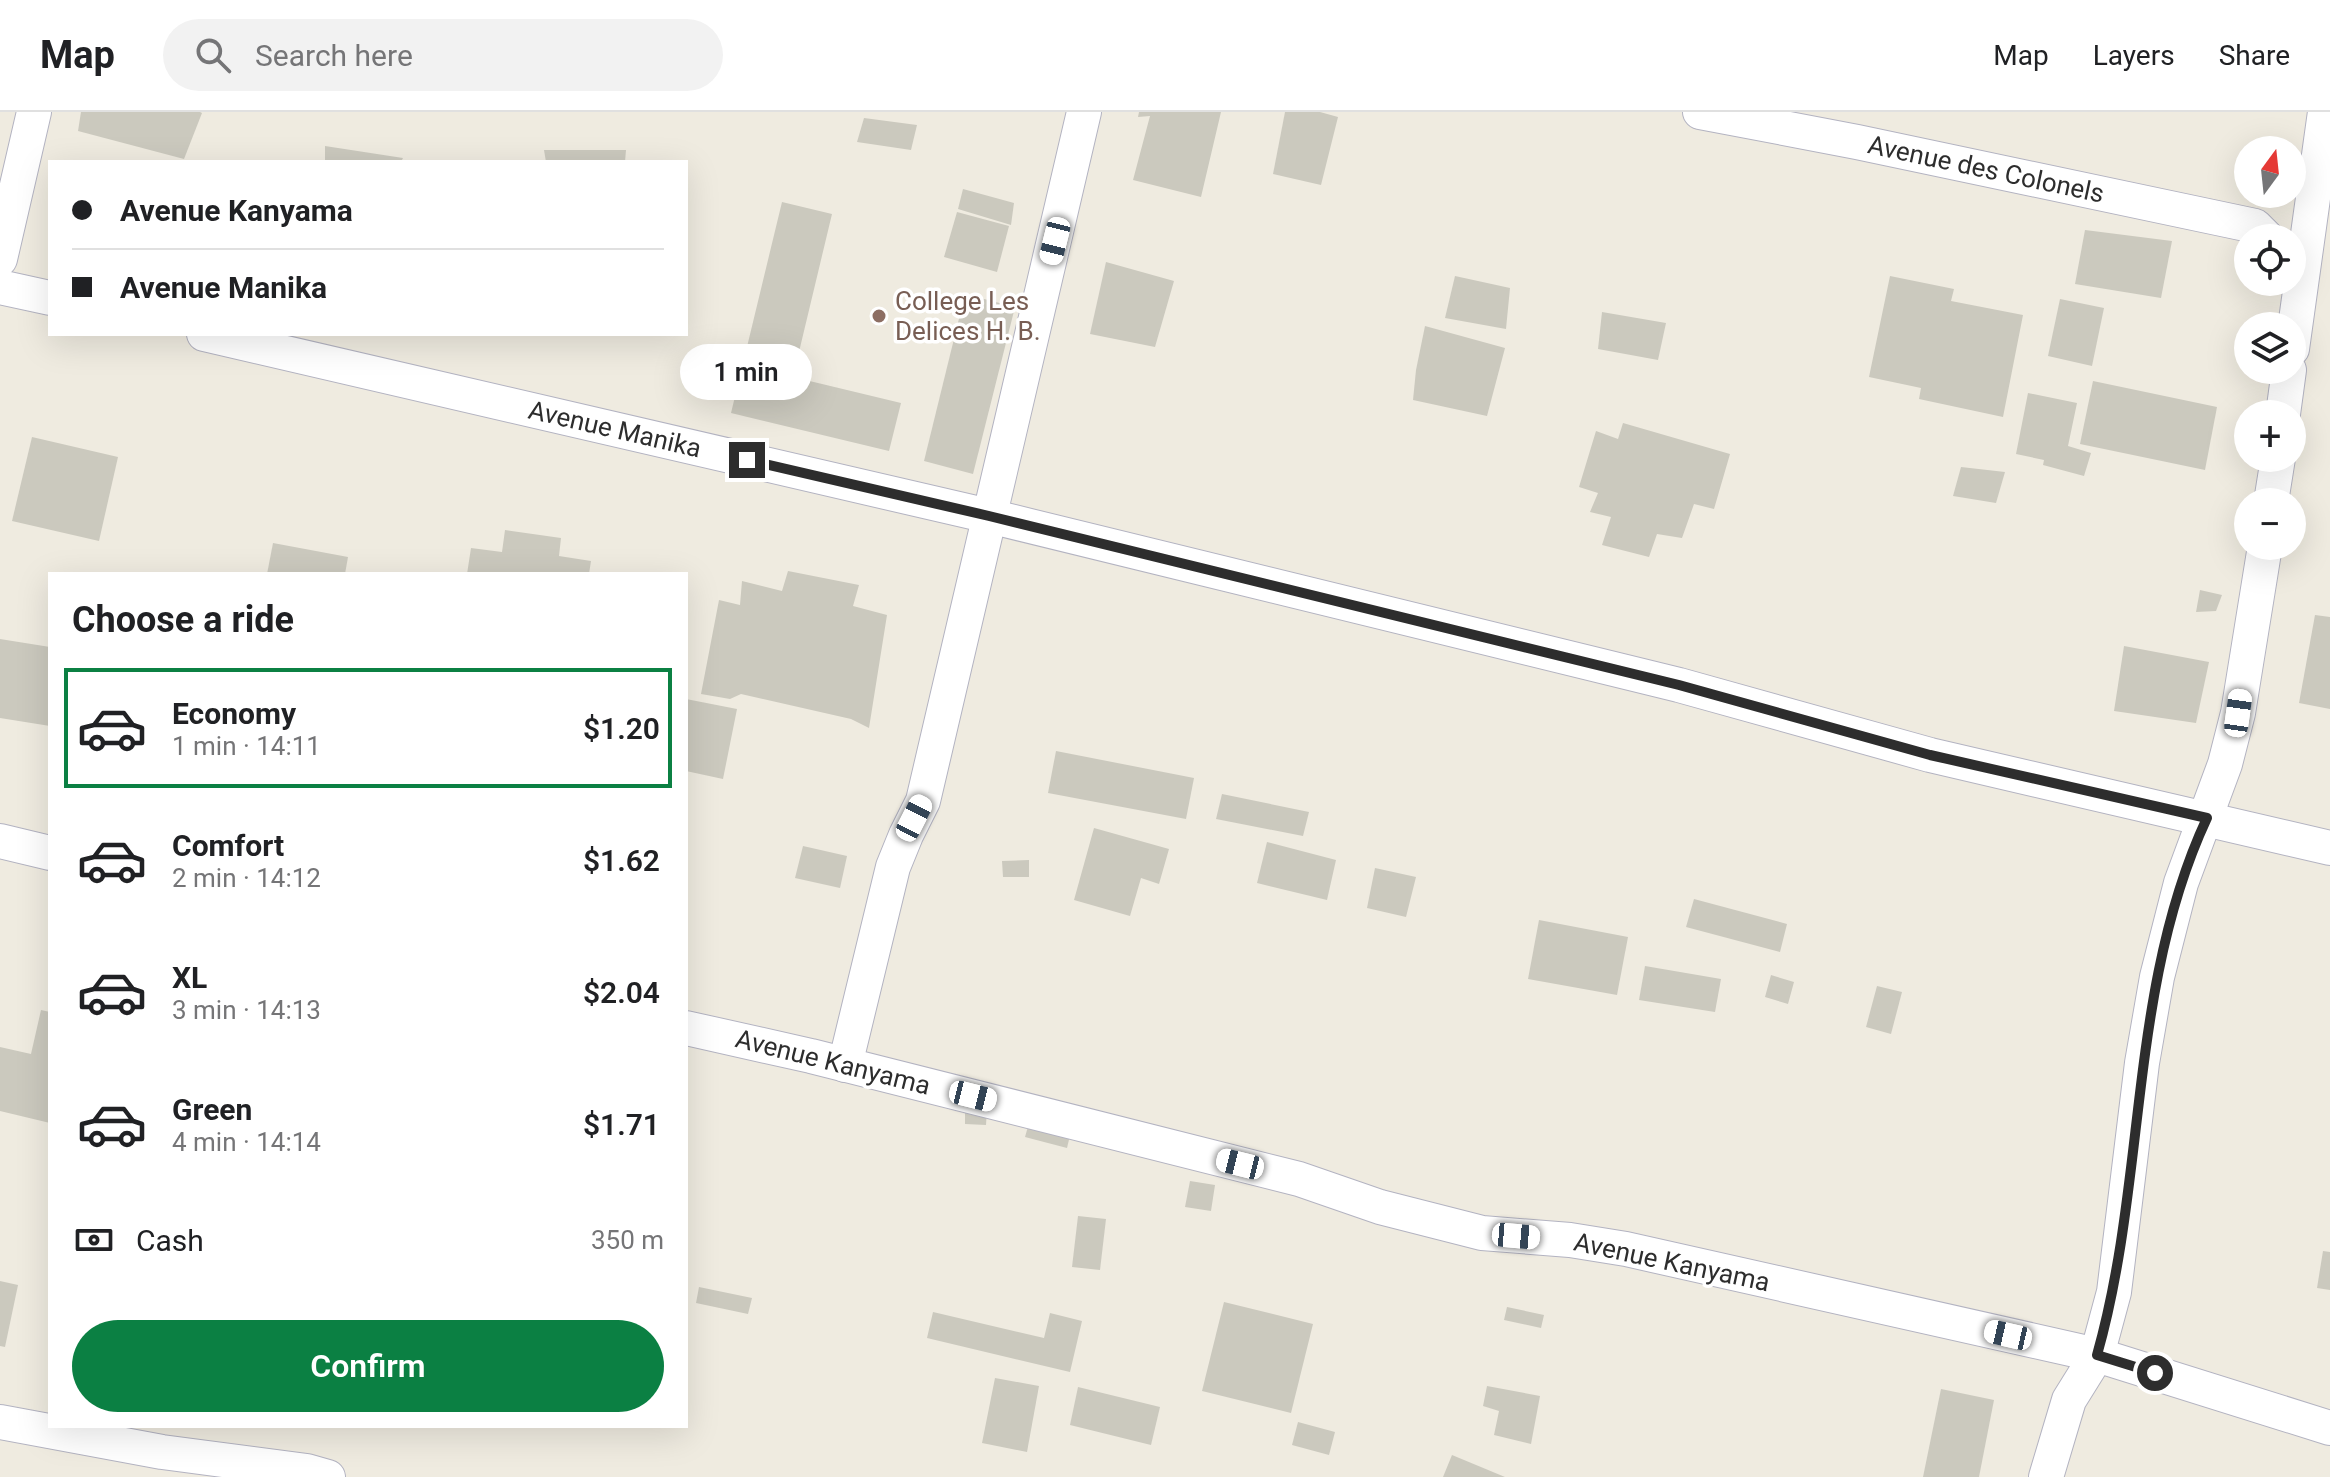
<!DOCTYPE html>
<html lang="en">
<head>
<meta charset="utf-8">
<style>
	body { margin:0; font-family:Roboto,sans-serif; background:#f2f2f2; color:#202124; height:100vh; display:flex; flex-direction:column; font-size:30px; white-space:nowrap }
	* { box-sizing:border-box; margin:0 }
	p { font-size:26px; color:#757577 }
	.icon { flex:none; width:44px; height:44px; fill:none; stroke:currentColor; stroke-width:2; stroke-linecap:round; stroke-linejoin:round }
	.map { position:relative; flex:1; overflow:hidden }
	.sheet { position:absolute; left:48px; top:460px; width:640px; height:856px; display:flex; flex-direction:column; background:#fff; border-radius:0px; box-shadow:0 8px 32px #0002 }
	.sheet>* { flex:none }
	.hud { position:absolute; left:48px; top:48px; width:640px; height:176px; border-radius:0px; box-shadow:0 8px 32px #0002; display:grid; align-content:center; height:176px; padding:0 24px; background:#fff }
	.needle { width:52px; rotate:15deg }
	.fabs { position:absolute; left:2234px; top:24px; display:grid; gap:16px }
	.fabs a { display:grid; place-items:center; width:72px; height:72px; border-radius:50%; background:#fff; box-shadow:0 8px 32px #0002; font-size:40px }
	.end { position:absolute; width:36px; height:36px; margin:-18px; border:10px solid #2d2d2d; background:#fff; box-shadow:0 0 0 4px #fff }
	.from { border-radius:50% }
	.bubble { position:absolute; height:56px; border-radius:28px; background:#fff; box-shadow:0 8px 32px #0002; font-size:26px; font-weight:600; line-height:56px; text-align:center }
	.car { position:absolute; width:24px; height:48px; margin:-24px -12px; border-radius:10px; box-shadow:0 0 6px 2px #0007; background:linear-gradient(#fff 24%,#345 0 40%,#fff 0 76%,#345 0 86%,#fff 0) }
	.hud b { display:flex; align-items:center; gap:28px; height:76px; font-size:30px }
	.hud b+b { border-top:2px solid #e0e0e0 }
	.hud i { width:20px; height:20px; background:#202124 }
	ul { padding:0; list-style:none }
	li { display:flex; align-items:center; gap:24px; height:120px; margin:0 16px 12px; padding:0 8px; border:4px solid transparent; border-radius:0px }
	li div { flex:1 }
	li b { display:block; font-size:30px }
	li em { font-style:normal; font-weight:600 }
	li.current { border-color:#0b8043 }
	li>.icon { width:72px; height:72px; stroke-width:1.5 }
	h2 { padding:0 24px; font-size:36px; line-height:96px }
	.pay { display:flex; align-items:center; gap:20px; height:88px; padding:0 24px; font-size:30px }
	.pay p { margin-inline-start:auto }
	.action { display:flex; gap:16px; margin-top:auto; padding:16px 24px }
	.action a { flex:1; height:92px; border-radius:48px; background:#0b8043; color:#fff; font-size:32px; font-weight:600; line-height:92px; text-align:center }
	header { display:flex; align-items:center; gap:48px; box-sizing:border-box; height:112px; padding:0 40px; background:#fff; border-bottom:2px solid #e0e0e0 }
	header strong { font-size:38px }
	nav { display:flex; gap:44px; margin-inline-start:auto; font-size:28px }
	.search { width:560px; height:72px; background:#f2f2f2; display:flex; align-items:center; gap:20px; box-sizing:border-box; padding:0 28px; border-radius:44px; color:#757577; font-size:30px }
	.map>svg:first-child { display:block }
	.building { fill:#cbc9be }
	.lines { fill:none; stroke-linecap:round; stroke-linejoin:round }
	.minor-casing { stroke:#b3b3c1; stroke-width:36 }
	.minor { stroke:#fff; stroke-width:34 }
	.route { stroke:#2d2d2d; stroke-width:10 }
	.education-dot { fill:#8d6e63; stroke:#fff; stroke-width:3 }
	.labels { text-anchor:middle; stroke-width:7; stroke-linejoin:round; paint-order:stroke }
	.street-label { font-size:26px; fill:#2d2d2d; stroke:#fff }
	.education-label { font-size:26px; fill:#785e54; stroke:#fff; text-anchor:start }
</style>
</head>
<body>
<header>
<strong>Map</strong>
<div class="search"><svg class="icon" aria-label="search" viewBox="0 0 24 24"><circle cx="10" cy="10" r="6"/><path d="M15 15l6 6"/></svg>Search here</div>
<nav><a>Map</a><a>Layers</a><a>Share</a></nav>
</header>
<div class="map">
<svg width="2330" height="1365" viewBox="0 0 2330 1365">
	<rect width="100%" height="100%" fill="#efebe0"/>
	<g class="building">
		<path d="M81,0H200L202,1L184,47L78,19Z"/>
		<path d="M1139,0H1221L1201,85L1133,68L1150,4L1138,5Z"/>
		<path d="M1285,0H1320L1338,5L1321,73L1273,62Z"/>
		<path d="M864,6L917,13L911,38L857,30Z"/>
		<path d="M325,34L403,46L401,50H325Z"/>
		<path d="M544,38H626L625,50H546Z"/>
		<path d="M963,77L1014,91L1011,113L958,97Z"/>
		<path d="M782,90L832,102L793,265L901,291L889,339L731,301Z"/>
		<path d="M957,100L1009,114L997,160L944,145Z"/>
		<path d="M2085,118L2172,129L2161,186L2075,172Z"/>
		<path d="M1106,150L1174,169L1155,235L1090,222Z"/>
		<path d="M1455,164L1510,176L1506,217L1445,206Z"/>
		<path d="M1890,164L1954,177L1951,189L2023,203L2003,305L1919,287L1921,276L1869,265Z"/>
		<path d="M965,182L1015,195L973,362L924,349Z"/>
		<path d="M2060,187L2104,196L2092,254L2048,244Z"/>
		<path d="M1602,200L1666,211L1658,248L1598,237Z"/>
		<path d="M1425,214L1505,236L1487,304L1413,288L1416,258Z"/>
		<path d="M2093,269L2217,295L2205,358L2080,332Z"/>
		<path d="M2028,281L2077,291L2068,334L2091,341L2084,364L2043,353L2044,348L2016,342Z"/>
		<path d="M1623,311L1730,342L1714,397L1694,392L1682,426L1657,422L1649,445L1602,433L1611,405L1590,400L1598,381L1579,375L1596,319L1618,327Z"/>
		<path d="M32,325L118,345L99,429L12,409Z"/>
		<path d="M1961,355L2005,360L1996,391L1953,384Z"/>
		<path d="M505,418L561,426L559,444L591,449L589,462H467L471,436L502,440Z"/>
		<path d="M273,431L348,445L345,462H267Z"/>
		<path d="M788,459L859,473L853,494L887,503L869,616L851,607L741,582L730,587L701,582L719,488L740,493L742,469L782,479Z"/>
		<path d="M2200,478L2222,483L2216,499L2196,500Z"/>
		<path d="M2315,503L2330,505V597L2299,591Z"/>
		<path d="M0,527L50,535V614L0,606Z"/>
		<path d="M2124,534L2209,550L2196,611L2114,599Z"/>
		<path d="M686,587L737,597L723,667L686,659Z"/>
		<path d="M1056,639L1194,666L1186,707L1048,681Z"/>
		<path d="M1222,682L1309,700L1303,724L1216,707Z"/>
		<path d="M1094,716L1169,737L1159,772L1141,766L1130,804L1074,788Z"/>
		<path d="M1267,730L1336,748L1327,788L1257,771Z"/>
		<path d="M803,734L847,744L840,776L795,766Z"/>
		<path d="M1029,748V765H1003L1002,749Z"/>
		<path d="M1375,756L1416,765L1406,805L1367,796Z"/>
		<path d="M1694,787L1787,812L1780,840L1686,815Z"/>
		<path d="M1539,808L1628,825L1617,883L1528,867Z"/>
		<path d="M1645,854L1721,867L1715,900L1639,888Z"/>
		<path d="M1771,863L1794,870L1788,892L1765,885Z"/>
		<path d="M1877,874L1902,880L1891,922L1866,915Z"/>
		<path d="M41,898L50,900V1011L0,999V935L31,942Z"/>
		<path d="M965,995L987,996L986,1013L965,1012Z"/>
		<path d="M1031,1004L1072,1015L1067,1036L1025,1025Z"/>
		<path d="M1190,1069L1215,1073L1211,1099L1185,1095Z"/>
		<path d="M1078,1104L1106,1107L1100,1158L1072,1155Z"/>
		<path d="M2323,1139L2330,1140V1178L2317,1176Z"/>
		<path d="M0,1169L18,1173L5,1235L0,1234Z"/>
		<path d="M699,1175L752,1186L748,1202L696,1191Z"/>
		<path d="M1224,1190L1313,1212L1291,1301L1202,1279Z"/>
		<path d="M1507,1195L1544,1203L1541,1216L1504,1208Z"/>
		<path d="M933,1200L1044,1226L1050,1201L1082,1209L1070,1260L927,1226Z"/>
		<path d="M995,1266L1039,1274L1027,1340L982,1331Z"/>
		<path d="M1487,1274L1540,1284L1531,1332L1494,1323L1499,1299L1483,1294Z"/>
		<path d="M1078,1275L1160,1295L1151,1333L1070,1313Z"/>
		<path d="M1941,1277L1994,1288L1979,1365H1923Z"/>
		<path d="M1298,1310L1335,1320L1329,1343L1292,1333Z"/>
		<path d="M1452,1343L1505,1365H1443Z"/>
	</g>
	<g class="lines">
		<g class="minor-casing">
			<g id="minor">
				<path d="M1700,0L1857,30L2255,114L2267,126"/>
				<path d="M0,147L34,0"/>
				<path d="M0,175L50,186"/>
				<path d="M204,222L989,404L1679,573L1930,643L2330,736"/>
				<path d="M2292,237L2325,0"/>
				<path d="M2283,302L2289,258"/>
				<path d="M2271,390L2278,346"/>
				<path d="M0,729L50,741"/>
				<path d="M686,916L811,944L1299,1067L1380,1095L1482,1121L1570,1128L1626,1137L2097,1243L2330,1316"/>
				<path d="M845,953L893,755L906,723L923,689L1084,0"/>
				<path d="M0,1310L162,1340L307,1359L328,1365"/>
				<path d="M2046,1365L2069,1288L2097,1243L2114,1180L2142,951L2157,865L2181,771L2225,652L2238,601L2265,434"/>
			</g>
		</g>
		<use href="#minor" class="minor"/>
	</g>
	<g class="lines">
		<path class="route" d="M747,348L989,404L1679,573L1930,643L2207,706C2128,875 2147,1067 2097,1243L2155,1261"/>
	</g>
	<circle class="education-dot" cx="879" cy="204" r="8"/>
	<g class="labels">
		<g class="street-label">
			<text transform="translate(1986 57) rotate(12)" y="9">Avenue des Colonels</text>
			<text transform="translate(615 317) rotate(13)" y="9">Avenue Manika</text>
			<text transform="translate(833 950) rotate(14)" y="9">Avenue Kanyama</text>
			<text transform="translate(1672 1150) rotate(12)" y="9">Avenue Kanyama</text>
		</g>
		<g class="education-label">
			<text x="895" y="198">College Les<tspan x="895" dy="30">Delices H. B.</tspan></text>
		</g>
	</g>
</svg>
<div class="fabs">
<a><svg class="needle" viewBox="-14 -14 28 28"><path d="M0-13l5 13h-10z" fill="#e53935"/><path d="M0 13l5-13h-10z" fill="#757577"/></svg></a>
<a><svg class="icon" aria-label="locate" viewBox="0 0 24 24"><circle cx="12" cy="12" r="6"/><path d="M12 2v4M12 18v4M2 12h4M18 12h4"/></svg></a>
<a><svg class="icon" aria-label="layers" viewBox="0 0 24 24"><path d="M12 4l9 5-9 5-9-5zM3 14l9 5 9-5"/></svg></a>
<a>+</a>
<a>−</a>
</div>
<i class="end from" style="left:2155px;top:1261px"></i>
<i class="end" style="left:747px;top:348px"></i>
<div class="bubble" style="left:680px;top:232px;width:132px">1 min</div>
<i class="car" style="left:1055px;top:129px;rotate:194deg"></i>
<i class="car" style="left:2238px;top:601px;rotate:8deg"></i>
<i class="car" style="left:914px;top:706px;rotate:27deg"></i>
<i class="car" style="left:973px;top:984px;rotate:104deg"></i>
<i class="car" style="left:1240px;top:1052px;rotate:284deg"></i>
<i class="car" style="left:1516px;top:1124px;rotate:95deg"></i>
<i class="car" style="left:2008px;top:1223px;rotate:283deg"></i>
<div class="hud">
<b><i class="from"></i>Avenue Kanyama</b>
<b><i></i>Avenue Manika</b>
</div>
<section class="sheet">
<h2>Choose a ride</h2>
<ul>
<li class="current"><svg class="icon" aria-label="car" viewBox="0 0 24 24"><path d="M5 17H2v-5l4-1 3-4h7l3 4 3 1v5h-3M9 17h6M6 11h13"/><circle cx="7" cy="17" r="2"/><circle cx="17" cy="17" r="2"/></svg><div><b>Economy</b><p>1 min · 14:11</p></div><em>$1.20</em></li>
<li><svg class="icon" aria-label="car" viewBox="0 0 24 24"><path d="M5 17H2v-5l4-1 3-4h7l3 4 3 1v5h-3M9 17h6M6 11h13"/><circle cx="7" cy="17" r="2"/><circle cx="17" cy="17" r="2"/></svg><div><b>Comfort</b><p>2 min · 14:12</p></div><em>$1.62</em></li>
<li><svg class="icon" aria-label="car" viewBox="0 0 24 24"><path d="M5 17H2v-5l4-1 3-4h7l3 4 3 1v5h-3M9 17h6M6 11h13"/><circle cx="7" cy="17" r="2"/><circle cx="17" cy="17" r="2"/></svg><div><b>XL</b><p>3 min · 14:13</p></div><em>$2.04</em></li>
<li><svg class="icon" aria-label="car" viewBox="0 0 24 24"><path d="M5 17H2v-5l4-1 3-4h7l3 4 3 1v5h-3M9 17h6M6 11h13"/><circle cx="7" cy="17" r="2"/><circle cx="17" cy="17" r="2"/></svg><div><b>Green</b><p>4 min · 14:14</p></div><em>$1.71</em></li>
</ul>
<div class="pay"><svg class="icon" aria-label="cash" viewBox="0 0 24 24"><path d="M3 7h18v10H3z"/><circle cx="12" cy="12" r="2"/></svg>Cash<p>350 m</p></div>
<div class="action"><a>Confirm</a></div>
</section>
</div>
</body>
</html>
